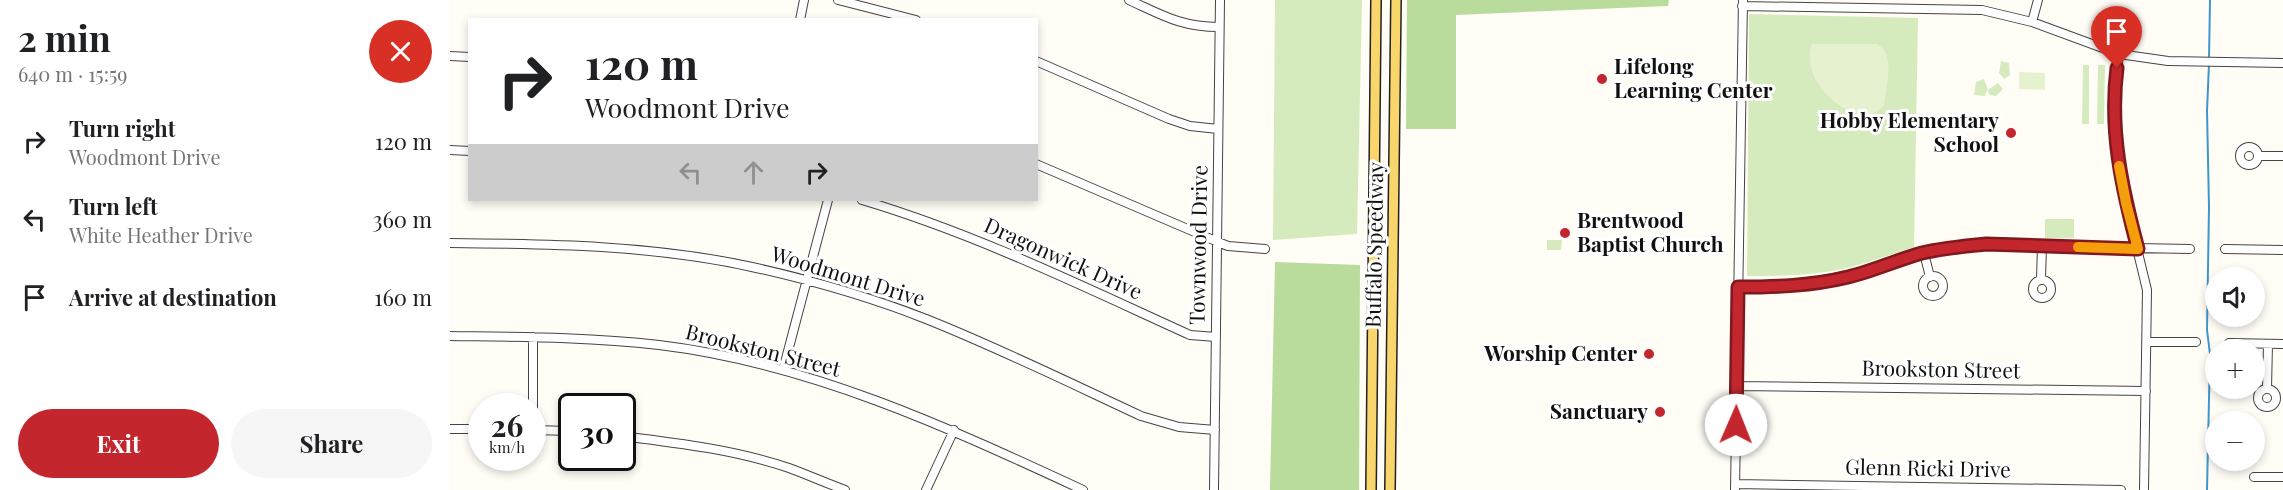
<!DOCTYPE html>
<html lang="en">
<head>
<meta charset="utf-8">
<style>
  :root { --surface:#fff; --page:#f6f6f6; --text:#202124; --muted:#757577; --accent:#c4262e }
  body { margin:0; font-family:"Playfair Display",serif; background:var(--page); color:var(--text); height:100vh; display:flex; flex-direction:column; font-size:22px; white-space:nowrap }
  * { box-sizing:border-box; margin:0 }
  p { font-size:20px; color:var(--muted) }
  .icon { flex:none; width:33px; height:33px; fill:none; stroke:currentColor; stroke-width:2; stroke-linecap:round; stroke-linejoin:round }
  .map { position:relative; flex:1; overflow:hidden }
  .panel { display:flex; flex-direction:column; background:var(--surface); width:450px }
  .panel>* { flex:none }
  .hud { position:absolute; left:18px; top:18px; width:570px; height:183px; border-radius:0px; box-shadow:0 3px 9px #0003; background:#fff; color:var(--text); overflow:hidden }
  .tools { position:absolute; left:1755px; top:267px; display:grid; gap:12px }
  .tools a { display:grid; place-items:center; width:60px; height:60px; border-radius:50%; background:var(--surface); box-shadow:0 3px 9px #0003; font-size:30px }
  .speed { position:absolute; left:18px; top:393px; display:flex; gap:12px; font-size:30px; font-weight:700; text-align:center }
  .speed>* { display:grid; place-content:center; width:78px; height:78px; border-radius:50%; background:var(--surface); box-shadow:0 3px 9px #0003; line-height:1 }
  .speed small { font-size:15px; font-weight:400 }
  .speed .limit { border:3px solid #111; border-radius:9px; background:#fff; color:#111 }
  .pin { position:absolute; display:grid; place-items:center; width:51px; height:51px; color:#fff; margin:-62px -26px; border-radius:50% 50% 50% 0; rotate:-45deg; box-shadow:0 0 6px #0007 }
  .pin .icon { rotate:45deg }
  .me { position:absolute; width:66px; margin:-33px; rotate:1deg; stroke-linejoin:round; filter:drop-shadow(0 0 4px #0008) }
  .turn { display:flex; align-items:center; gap:21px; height:126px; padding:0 18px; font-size:27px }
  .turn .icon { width:78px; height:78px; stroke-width:2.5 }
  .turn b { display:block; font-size:42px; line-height:51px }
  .lanes { display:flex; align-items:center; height:57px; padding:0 18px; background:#0003; justify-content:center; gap:30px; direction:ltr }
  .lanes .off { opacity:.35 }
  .round { display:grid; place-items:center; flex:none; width:63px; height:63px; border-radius:32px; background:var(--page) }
  .summary { display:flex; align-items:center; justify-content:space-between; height:102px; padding:0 18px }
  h1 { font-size:36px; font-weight:700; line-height:45px }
  .primary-button { display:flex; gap:12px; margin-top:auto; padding:12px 18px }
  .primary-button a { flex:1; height:69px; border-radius:36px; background:var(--accent); color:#fff; font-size:24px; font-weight:700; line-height:69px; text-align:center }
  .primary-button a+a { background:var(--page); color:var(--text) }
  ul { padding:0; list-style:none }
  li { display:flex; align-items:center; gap:18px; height:78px; padding:0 18px }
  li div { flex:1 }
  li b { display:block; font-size:22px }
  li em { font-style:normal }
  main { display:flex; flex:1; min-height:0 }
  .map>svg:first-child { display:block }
</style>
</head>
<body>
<main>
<section class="panel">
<div class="summary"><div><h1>2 min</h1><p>640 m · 15:59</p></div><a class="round" style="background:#d93025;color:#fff"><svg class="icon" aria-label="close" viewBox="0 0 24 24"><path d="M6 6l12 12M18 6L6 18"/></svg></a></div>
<ul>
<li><svg class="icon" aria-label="right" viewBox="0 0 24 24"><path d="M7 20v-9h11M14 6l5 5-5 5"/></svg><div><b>Turn right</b><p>Woodmont Drive</p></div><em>120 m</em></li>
<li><svg class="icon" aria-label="left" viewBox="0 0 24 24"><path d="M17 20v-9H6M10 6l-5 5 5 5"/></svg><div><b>Turn left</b><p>White Heather Drive</p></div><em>360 m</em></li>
<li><svg class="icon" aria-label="arrive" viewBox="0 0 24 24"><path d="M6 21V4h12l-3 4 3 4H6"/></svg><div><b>Arrive at destination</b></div><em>160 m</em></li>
</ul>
<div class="primary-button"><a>Exit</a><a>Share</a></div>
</section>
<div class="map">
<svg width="1833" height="490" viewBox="0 0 1833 490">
  <rect width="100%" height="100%" fill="#fffdf5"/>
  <path fill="#d5ebbd" d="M825,0H912L907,234L823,240Z
    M1299,14L1468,18L1464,247C1435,256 1406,268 1375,272C1349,276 1323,276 1297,276Z
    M1551,61L1559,63L1560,75L1554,79L1549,73Z
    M1633,65H1639V124H1632Z
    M1648,65H1655L1654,124H1647Z
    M1534,79L1538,90L1548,83L1553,89L1546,96L1540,95L1537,90L1535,96L1524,95L1526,82Z
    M1595,219H1624V238H1595Z
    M1097,240H1112L1111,250H1097Z"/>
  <path fill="#b9dc9c" d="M957,0H1219L1218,6L1006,15V129H956Z
    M825,262L910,265L909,490H820Z"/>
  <path fill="#e6f2cf" d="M1362,44H1427C1446,54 1436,88 1434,106L1421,115C1408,113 1395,111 1385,102C1368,89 1354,65 1362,44Z
    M1569,72L1595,73V90L1569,89Z"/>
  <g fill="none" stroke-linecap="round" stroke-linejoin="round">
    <path stroke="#3f96cf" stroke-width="2" d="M1759,59L1760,0
      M1757,490L1760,354L1757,330L1759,207L1757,111L1759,64"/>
    <defs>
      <path id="minor" d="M388,0L466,20
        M679,0C712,15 731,27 769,27
        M1292,6L1532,10L1582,22L1669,54L1718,61L1833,63
        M350,20L354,0
        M1582,22L1588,0
        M1669,54L1664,103L1667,151L1676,203L1697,290L1694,490
        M0,56L20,57
        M586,61L719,119L740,126L768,129
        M1790 156a9 9 0 1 1 18 0a9 9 0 1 1-18 0Z
        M0,150L20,151
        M1809,156H1833
        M586,164L768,242L778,246L815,249
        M412,200C526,234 632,286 740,335L766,337
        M0,243C101,244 203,245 302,267C361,280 420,297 476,319C549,348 620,383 691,416L729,427L765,430
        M1775,249L1833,250
        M1474,253L1480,277
        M1473 286a10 10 0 1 1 20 0a10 10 0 1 1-20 0Z
        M1591,279L1592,246
        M1583 289a9 9 0 1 1 18 0a9 9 0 1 1-18 0Z
        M1288,287C1325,287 1361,286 1398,277C1423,271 1447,260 1472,253C1493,248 1515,246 1536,245L1740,249
        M0,336C70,337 139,337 209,345C359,363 497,427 633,490
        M83,337V430
        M1697,342H1746
        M1779,343L1833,344
        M333,370L378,200
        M1286,386L1696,391
        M1808 398a9 9 0 1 1 18 0a9 9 0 1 1-18 0Z
        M1817,389L1818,344
        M0,429H32
        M82,430L122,431
        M172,436C228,443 286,450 339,468C358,475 376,483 395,490
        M1804,477H1833
        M1285,484L1671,490
        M476,490L504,430
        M764,490L770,0
        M1285,490L1293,0"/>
      <path id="major" d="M921,490L926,0
        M940,490L946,0"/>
    </defs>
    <use href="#minor" stroke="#444" stroke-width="10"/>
    <use href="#major" stroke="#222" stroke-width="12"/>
    <use href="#minor" stroke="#fff" stroke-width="8"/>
    <use href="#major" stroke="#f9d66b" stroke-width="9"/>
  </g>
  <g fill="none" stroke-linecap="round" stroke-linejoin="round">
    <defs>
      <path id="route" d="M1286,425L1288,287C1325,287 1361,286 1398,277C1423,271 1447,260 1472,253C1493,248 1515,246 1536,244L1688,249C1672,189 1659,130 1667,68"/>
    </defs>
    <use href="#route" stroke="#7f191e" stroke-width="15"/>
    <use href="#route" stroke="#c4262e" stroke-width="10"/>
    <path stroke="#f59e0b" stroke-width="10" d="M1628,247L1688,249L1676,203L1669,166"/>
  </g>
  <g fill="#c4262e" stroke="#fff" stroke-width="2">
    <circle cx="1152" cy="79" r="6"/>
    <circle cx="1561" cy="133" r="6"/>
    <circle cx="1115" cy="233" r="6"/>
    <circle cx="1199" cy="354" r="6"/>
    <circle cx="1210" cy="412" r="6"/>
  </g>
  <g text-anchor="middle" stroke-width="6" stroke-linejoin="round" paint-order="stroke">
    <g font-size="21" font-weight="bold" fill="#111" stroke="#fff" text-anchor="end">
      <text x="1164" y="74" text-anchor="start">Lifelong<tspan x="1164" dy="24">Learning Center</tspan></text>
      <text x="1549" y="128">Hobby Elementary<tspan x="1549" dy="24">School</tspan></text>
      <text x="1127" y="228" text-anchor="start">Brentwood<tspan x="1127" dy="24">Baptist Church</tspan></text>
      <text x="1187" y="361">Worship Center</text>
      <text x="1198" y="419">Sanctuary</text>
    </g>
    <g font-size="21" fill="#111" stroke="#fff">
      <text transform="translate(749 245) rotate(-89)" y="7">Townwood Drive</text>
      <text transform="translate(925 245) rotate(-89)" y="7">Buffalo Speedway</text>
      <text transform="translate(613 259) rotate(24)" y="7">Dragonwick Drive</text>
      <text transform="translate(398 277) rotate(17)" y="7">Woodmont Drive</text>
      <text transform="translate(313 351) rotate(14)" y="7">Brookston Street</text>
      <text transform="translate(1491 370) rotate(1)" y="7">Brookston Street</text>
      <text transform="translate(1478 469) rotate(1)" y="7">Glenn Ricki Drive</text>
    </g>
  </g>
</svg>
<div class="tools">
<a><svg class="icon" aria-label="sound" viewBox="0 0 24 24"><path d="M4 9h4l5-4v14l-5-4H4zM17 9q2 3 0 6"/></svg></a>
<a>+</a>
<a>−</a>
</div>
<div class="speed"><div>26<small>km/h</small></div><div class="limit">30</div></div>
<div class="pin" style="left:1667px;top:68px;background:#d93025"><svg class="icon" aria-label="arrive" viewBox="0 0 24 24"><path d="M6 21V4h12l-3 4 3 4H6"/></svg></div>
<svg class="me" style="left:1286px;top:425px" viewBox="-20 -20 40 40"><circle r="19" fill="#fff"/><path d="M0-13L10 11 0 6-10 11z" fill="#c4262e"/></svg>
<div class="hud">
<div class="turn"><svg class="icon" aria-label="right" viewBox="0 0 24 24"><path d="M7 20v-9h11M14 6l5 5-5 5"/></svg><div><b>120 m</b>Woodmont Drive</div></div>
<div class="lanes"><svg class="icon off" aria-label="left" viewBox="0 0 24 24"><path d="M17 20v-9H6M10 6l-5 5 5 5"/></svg><svg class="icon off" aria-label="ahead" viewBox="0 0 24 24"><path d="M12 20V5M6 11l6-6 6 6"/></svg><svg class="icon" aria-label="right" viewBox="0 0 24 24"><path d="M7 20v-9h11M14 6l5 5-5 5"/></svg></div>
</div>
</div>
</main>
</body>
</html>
